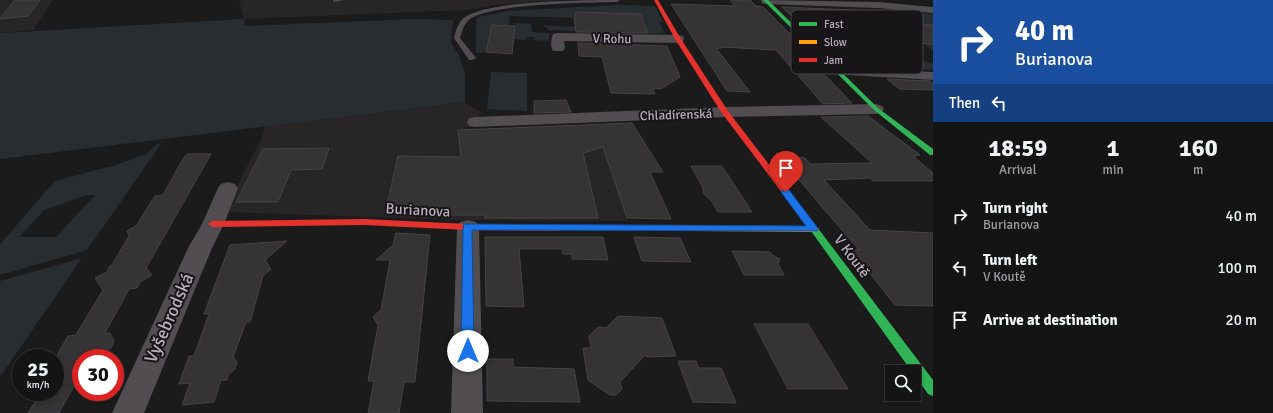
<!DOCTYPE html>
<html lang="en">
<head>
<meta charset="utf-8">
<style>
  :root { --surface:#141414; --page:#1d1d1d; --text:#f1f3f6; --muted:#9d9ea0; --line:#333334 }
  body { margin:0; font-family:Signika,sans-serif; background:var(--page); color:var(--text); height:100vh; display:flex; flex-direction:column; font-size:15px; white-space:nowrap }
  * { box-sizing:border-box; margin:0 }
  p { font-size:13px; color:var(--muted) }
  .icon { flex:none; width:22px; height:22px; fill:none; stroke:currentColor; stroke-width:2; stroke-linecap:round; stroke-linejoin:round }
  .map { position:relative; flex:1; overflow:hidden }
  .side { display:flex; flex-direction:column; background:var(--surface); width:340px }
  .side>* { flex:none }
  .guide { background:#1a4fa0; color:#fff; overflow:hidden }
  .fabs { position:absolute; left:885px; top:365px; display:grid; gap:8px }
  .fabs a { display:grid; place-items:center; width:36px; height:36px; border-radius:0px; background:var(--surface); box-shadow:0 2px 6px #0003,0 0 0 1px var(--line); font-size:20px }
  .speed { position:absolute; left:12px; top:349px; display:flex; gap:8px; font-size:20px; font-weight:700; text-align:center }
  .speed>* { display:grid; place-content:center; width:52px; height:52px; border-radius:50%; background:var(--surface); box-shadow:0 2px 6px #0003,0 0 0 1px var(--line); line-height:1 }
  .speed small { font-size:10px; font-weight:400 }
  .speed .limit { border:6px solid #d22; background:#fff; color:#111 }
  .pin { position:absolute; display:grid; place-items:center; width:34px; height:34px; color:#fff; margin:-41px -17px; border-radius:50% 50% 50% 0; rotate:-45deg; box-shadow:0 0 4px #0007 }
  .pin .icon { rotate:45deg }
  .me { position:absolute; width:44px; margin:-22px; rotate:0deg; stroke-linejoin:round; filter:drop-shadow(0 0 3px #0008) }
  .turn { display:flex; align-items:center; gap:14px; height:84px; padding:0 16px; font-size:18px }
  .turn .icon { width:52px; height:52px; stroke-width:2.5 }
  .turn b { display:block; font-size:28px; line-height:34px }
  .then { display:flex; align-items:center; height:38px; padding:0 16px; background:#0003; gap:8px; font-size:15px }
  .eta { display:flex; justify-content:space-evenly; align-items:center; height:68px; text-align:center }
  .eta b { font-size:24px; font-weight:700; line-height:28px }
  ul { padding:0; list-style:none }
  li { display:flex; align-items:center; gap:12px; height:52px; padding:0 16px }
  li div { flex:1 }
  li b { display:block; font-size:15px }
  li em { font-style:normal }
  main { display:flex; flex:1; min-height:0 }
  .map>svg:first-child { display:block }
</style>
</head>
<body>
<main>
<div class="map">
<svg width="933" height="413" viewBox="0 0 933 413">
  <rect width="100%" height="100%" fill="#1b1b1b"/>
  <path fill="#272526" d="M0,0H53L33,30L0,33Z
    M239,0H563L503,4L467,10L244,19Z
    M465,102L482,113L464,130L596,125L628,221L454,220L227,212L238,184L261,139L265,126Z"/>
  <path fill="#282d31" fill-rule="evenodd" d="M616,5L655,6L663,22H659L665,33L657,34L549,30L543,25L577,27L643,22L640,14L575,12L576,18L510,16L509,25H492L486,52L476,53V20L479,17L508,11Z
    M875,11H902L933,14V50Z
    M244,19L245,26L413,19L453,20L451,43L459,55L465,73V102L0,159V33Z
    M515,23L531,24L532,32L549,33V41L534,40V37H526V40L513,39L512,30H515Z
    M804,29L881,33L917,59L933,64V70L914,69L868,35L807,32Z
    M491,72L527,73V111L487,109Z
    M157,144H161L87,250L0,275V245L2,242L55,181L116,165L146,154ZM86,195H95L56,237H19L45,210Z
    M82,258L0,377V281Z"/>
  <path fill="#353334" stroke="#474347" d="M15,0H40L28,16L0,19Z
    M730,0H750L756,6L763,7L821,65H815L852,103L823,104L776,50L721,47L722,48H716L750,92L727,91L671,4L735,6Z
    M782,7L875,11L894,24L933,25V44L877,41L914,70L843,66Z
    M575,12L640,14L648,33L576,32L574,18H576Z
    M492,25L515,26L512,54L486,52Z
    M578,43L667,46L680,77L661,89L653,88L655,94L611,93L602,57L579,56Z
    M887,79L930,81L933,84V90L899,89Z
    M566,100L571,112L534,113V101Z
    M868,116L920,155L913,156L933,173V181H873L870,178L824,180L870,230L933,233V306L895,305L851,249L859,250L776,153L805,158L810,164L872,163L821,117Z
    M632,123L663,172H650L671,219L627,218L603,147L583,153L598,218H485V215H433L432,216L385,214L398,156L461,157L458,130Z
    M329,148L322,169L291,170L278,202H236L263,149Z
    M187,154H211L146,268L152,275L140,282L137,288L129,289L105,333H110L114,341L111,348L103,353L101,358H81V373L59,413H28L41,392H55V359L68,336L76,335L103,290L95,278L107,272L110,266L112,265L129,236L127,231L136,226L155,196L163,195L183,159Z
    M691,166H722L752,212H718L711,200L704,194L702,186Z
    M396,233L430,235L415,382H404L399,413H368L374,381H368L378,325L373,317L381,310L390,260H376L393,245Z
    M485,237H603L608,260L572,259V254H563L562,249H519L524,307L486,306Z
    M634,237L680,238L691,262L642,261Z
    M287,241L265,260L271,269L263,276L250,322H246L233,357L237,362L235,369L228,375L227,380H221L214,402L182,405L190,383L179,384L189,356H194L209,314H204L230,245Z
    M732,251L770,252L772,255L780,259L778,264L784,275H744Z
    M618,316L662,318L676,356L647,357L645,355L620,382L622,389L616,395H610L588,380L583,348H591L589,336L598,327L606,328Z
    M754,324H808L848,389H788Z
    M487,359H513V367L574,369L580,402L487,401Z
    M678,361H696L699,368H721L736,403L693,402Z"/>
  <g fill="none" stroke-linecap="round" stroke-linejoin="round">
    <path fill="#514d51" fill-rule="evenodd" d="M333,0H344L333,2Z
      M620,0L617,2C586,3 493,3 470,19C464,24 462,31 460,38L476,58L472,60H469L454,38C456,30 458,22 465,17C489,0 588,0 620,0Z"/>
    <path fill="#514d51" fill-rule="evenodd" d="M761,0L878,2L933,7V13L878,8L766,4L762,3Z
      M558,33L678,35L683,36L684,39L683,42L678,43L564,41L565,48L563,51H553C550,46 551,39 553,34Z
      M837,67L933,72V80L832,74L830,71L832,68Z
      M876,104L882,106L884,109L882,112L876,114L725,117L475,127L469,126L467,122L469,118L475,117L725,107Z
      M228,182L235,184L238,188L224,224L212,248L144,413H112L188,248L202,224L218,188L221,184Z
      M468,220L476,222L479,227L483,413H451L457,227L460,222Z"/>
    <path fill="#30b455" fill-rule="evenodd" d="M763,0H768L878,108L933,149V155H930L874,110Z
      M814,226L817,227L933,380V396L928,394L914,374V372H912L811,231L809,229L811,227Z"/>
    <path fill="#ff9f0a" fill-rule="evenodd" d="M561,225L814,226L819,229L814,232L558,230L556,228L558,226Z"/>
    <path fill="#e5322d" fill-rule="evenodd" d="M654,0H658L681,39L728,111L817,227L819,229L817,231H811L721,112L675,39Z
      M364,219L468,224L561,225L566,228L561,231L468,230L364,225L213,227L208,224L213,221Z"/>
  </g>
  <path fill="#1a73e8" stroke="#114b97" d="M786,189L789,190L817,227L818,229L817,231L472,230L474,351L472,355L468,356L463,355L461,351L463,227L464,224L806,226L781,192Z"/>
  <g text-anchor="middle" stroke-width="4" stroke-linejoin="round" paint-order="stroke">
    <g font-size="13" fill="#baadbb" stroke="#171517">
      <text transform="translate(612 38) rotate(1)" y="5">V Rohu</text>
      <text transform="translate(676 114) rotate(-2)" y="5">Chladírenská</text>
    </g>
    <g font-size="15" fill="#baadbb" stroke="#171517">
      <text transform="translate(418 210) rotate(3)" y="5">Burianova</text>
      <text transform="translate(852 256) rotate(53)" y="5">V Koutě</text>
    </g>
    <g font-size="18" fill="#baadbb" stroke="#171517">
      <text transform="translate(169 318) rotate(-66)" y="6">Vyšebrodská</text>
    </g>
  </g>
  <rect x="791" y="10" width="132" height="64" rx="6" fill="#171517" stroke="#484348" stroke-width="1"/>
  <rect x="799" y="22" width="18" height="4" fill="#30b455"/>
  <rect x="799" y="40" width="18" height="4" fill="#ff9f0a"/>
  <rect x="799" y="58" width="18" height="4" fill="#e5322d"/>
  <g font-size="11" fill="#baadbb">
    <text x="824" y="28">Fast</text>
    <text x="824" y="46">Slow</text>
    <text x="824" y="64">Jam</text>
  </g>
</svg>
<div class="fabs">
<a><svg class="icon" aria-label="search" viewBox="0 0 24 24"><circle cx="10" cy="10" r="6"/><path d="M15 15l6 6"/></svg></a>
</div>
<div class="speed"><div>25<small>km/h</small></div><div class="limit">30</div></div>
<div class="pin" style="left:786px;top:192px;background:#d93025"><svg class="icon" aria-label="arrive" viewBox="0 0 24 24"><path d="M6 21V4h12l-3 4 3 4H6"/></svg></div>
<svg class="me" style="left:468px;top:351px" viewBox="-20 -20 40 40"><circle r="19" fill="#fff"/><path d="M0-13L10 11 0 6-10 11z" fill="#1a73e8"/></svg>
</div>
<section class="side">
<div class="guide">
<div class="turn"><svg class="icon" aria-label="right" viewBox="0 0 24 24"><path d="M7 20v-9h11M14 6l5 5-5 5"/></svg><div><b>40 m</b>Burianova</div></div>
<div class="then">Then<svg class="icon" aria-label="left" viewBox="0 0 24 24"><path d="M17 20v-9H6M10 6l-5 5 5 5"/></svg></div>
</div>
<div class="eta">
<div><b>18:59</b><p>Arrival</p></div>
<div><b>1</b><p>min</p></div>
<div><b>160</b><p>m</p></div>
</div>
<ul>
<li><svg class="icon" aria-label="right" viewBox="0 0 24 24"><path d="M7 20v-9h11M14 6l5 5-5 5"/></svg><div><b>Turn right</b><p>Burianova</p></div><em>40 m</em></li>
<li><svg class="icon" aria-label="left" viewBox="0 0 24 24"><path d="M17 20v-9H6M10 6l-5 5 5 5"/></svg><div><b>Turn left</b><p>V Koutě</p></div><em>100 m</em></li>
<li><svg class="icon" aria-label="arrive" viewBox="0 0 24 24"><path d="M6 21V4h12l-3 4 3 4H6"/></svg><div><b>Arrive at destination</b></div><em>20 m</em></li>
</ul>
</section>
</main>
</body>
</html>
